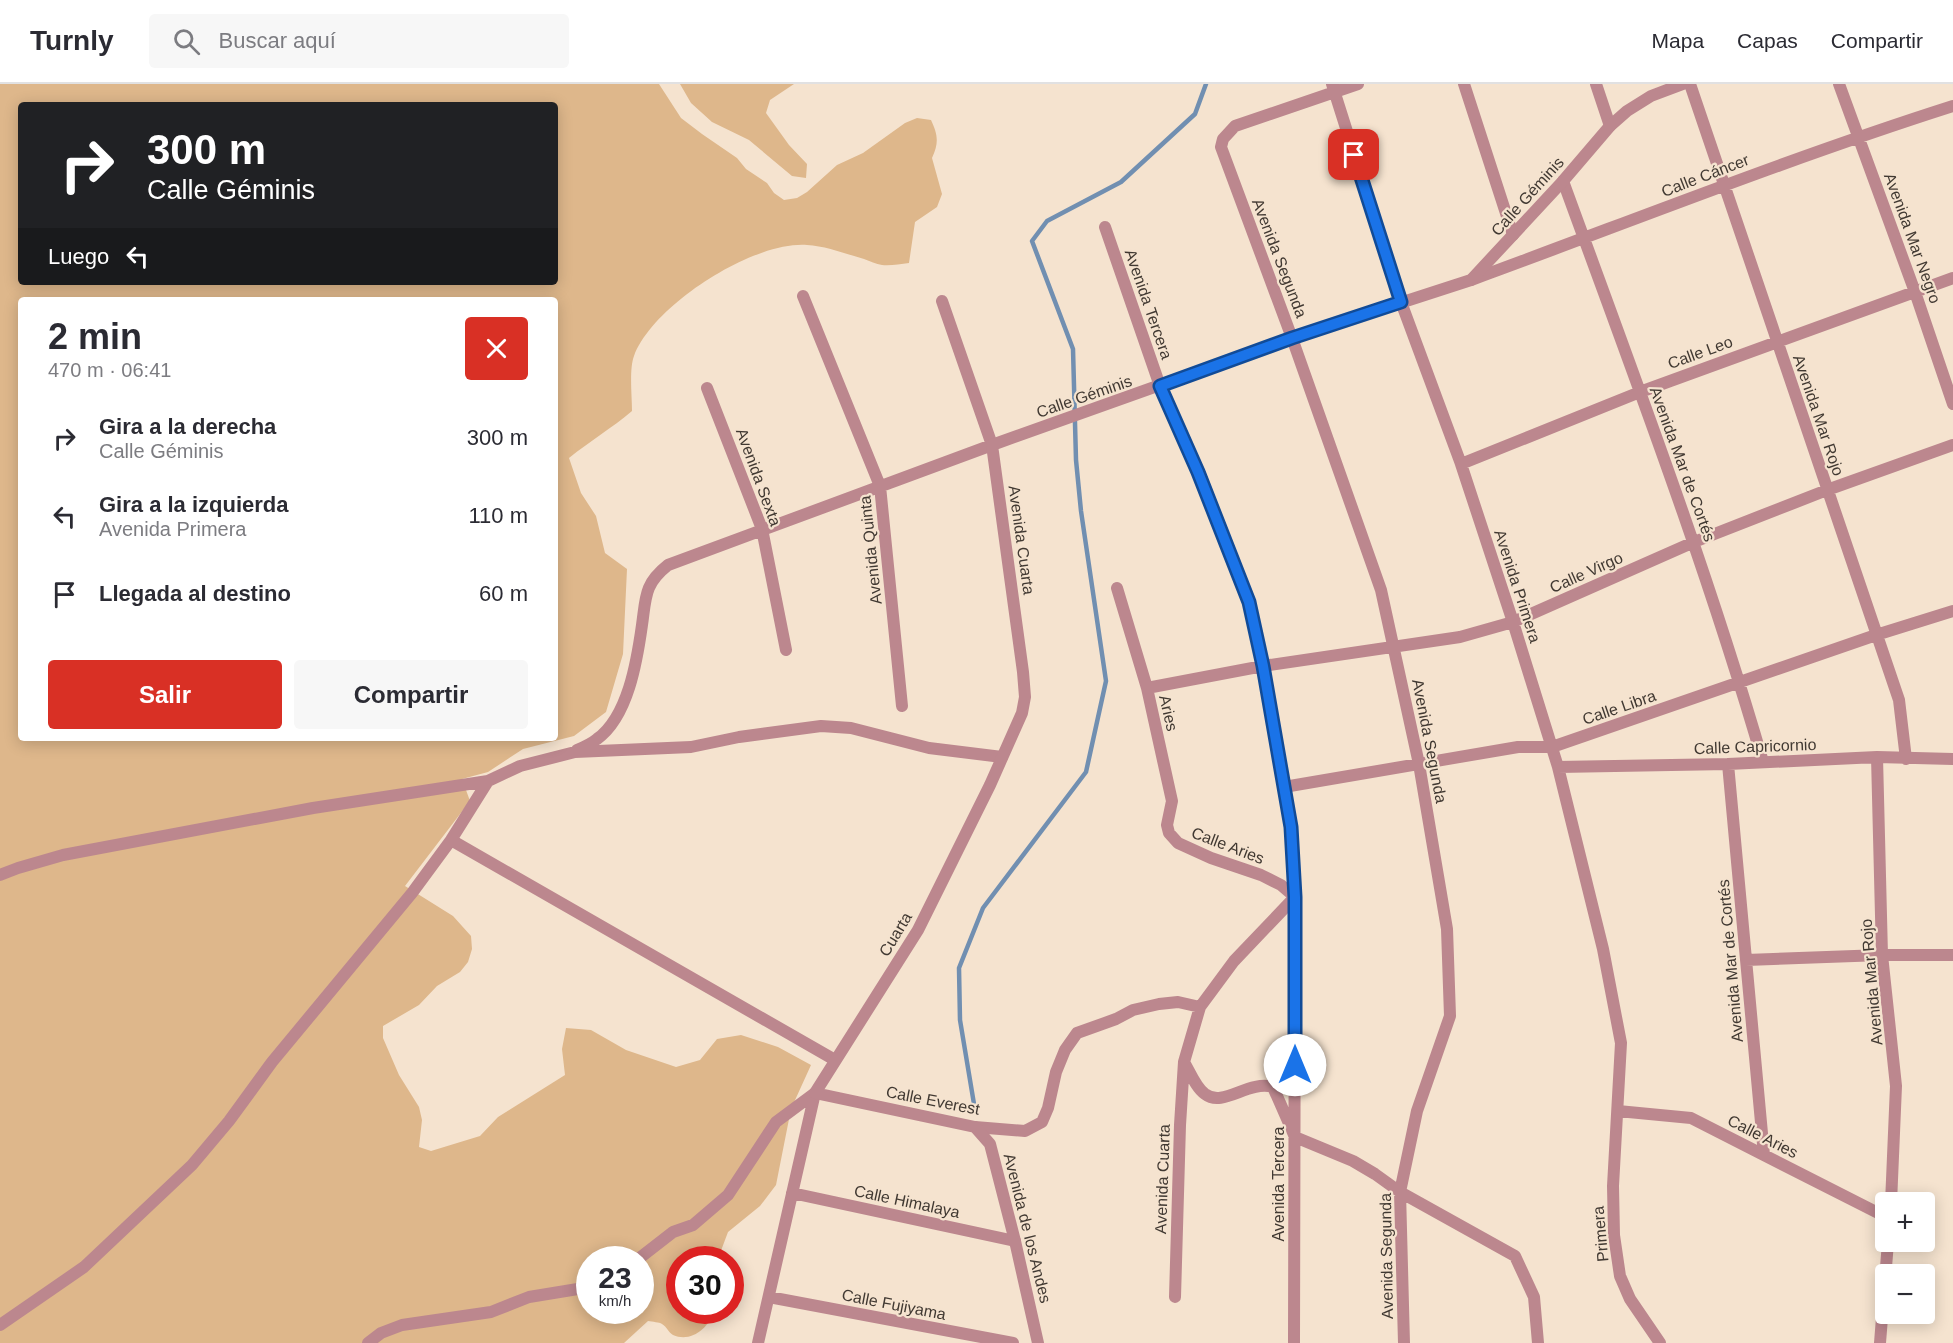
<!DOCTYPE html>
<html lang="es">
<head>
<meta charset="utf-8">
<style>
  :root { --surface:#fff; --page:#f7f7f7; --text:#2b2b33; --muted:#7c7c81; --line:#e1e1e2; --accent:#d93025 }
  body { margin:0; font-family:Helvetica,sans-serif; background:var(--page); color:var(--text); height:100vh; display:flex; flex-direction:column; font-size:22px; white-space:nowrap }
  * { box-sizing:border-box; margin:0 }
  p { font-size:20px; color:var(--muted) }
  .icon { flex:none; width:33px; height:33px; fill:none; stroke:currentColor; stroke-width:2; stroke-linecap:round; stroke-linejoin:round }
  .map { position:relative; flex:1; overflow:hidden }
  .side { position:absolute; left:18px; top:213px; width:540px; height:444px; display:flex; flex-direction:column; background:var(--surface); border-radius:6px; box-shadow:0 3px 15px #0003 }
  .side>* { flex:none }
  .hud { position:absolute; left:18px; top:18px; width:540px; height:183px; border-radius:6px; box-shadow:0 3px 15px #0003; background:#202124; color:#fff; overflow:hidden }
  .controls { position:absolute; left:1875px; top:1108px; display:grid; gap:12px }
  .controls a { display:grid; place-items:center; width:60px; height:60px; border-radius:6px; background:var(--surface); box-shadow:0 3px 15px #0003; font-size:30px }
  .speed { position:absolute; left:576px; top:1162px; display:flex; gap:12px; font-size:30px; font-weight:700; text-align:center }
  .speed>* { display:grid; place-content:center; width:78px; height:78px; border-radius:50%; background:var(--surface); box-shadow:0 3px 15px #0003; line-height:1 }
  .speed small { font-size:15px; font-weight:400 }
  .speed .limit { border:9px solid #d22; background:#fff; color:#111 }
  .pin { position:absolute; display:grid; place-items:center; width:51px; height:51px; color:#fff; margin:-26px; border-radius:12px; box-shadow:0 3px 9px #0006 }
  .me { position:absolute; width:66px; margin:-33px; rotate:0deg; stroke-linejoin:round; filter:drop-shadow(0 0 4px #0008) }
  .turn { display:flex; align-items:center; gap:21px; height:126px; padding:0 30px; font-size:27px }
  .turn .icon { width:78px; height:78px; stroke-width:2.5 }
  .turn b { display:block; font-size:42px; line-height:51px }
  .then { display:flex; align-items:center; height:57px; padding:0 30px; background:#0003; gap:12px; font-size:22px }
  .round { display:grid; place-items:center; flex:none; width:63px; height:63px; border-radius:6px; background:var(--page) }
  .overview { display:flex; align-items:center; justify-content:space-between; height:102px; padding:0 30px }
  h1 { font-size:36px; font-weight:800; line-height:45px }
  .primary-button { display:flex; gap:12px; margin-top:auto; padding:12px 30px }
  .primary-button a { flex:1; height:69px; border-radius:6px; background:var(--accent); color:#fff; font-size:24px; font-weight:800; line-height:69px; text-align:center }
  .primary-button a+a { background:var(--page); color:var(--text) }
  ul { padding:0; list-style:none }
  li { display:flex; align-items:center; gap:18px; height:78px; padding:0 30px }
  li div { flex:1 }
  li b { display:block; font-size:22px }
  li em { font-style:normal }
  header { display:flex; align-items:center; gap:36px; box-sizing:border-box; height:84px; padding:0 30px; background:var(--surface); border-bottom:2px solid var(--line) }
  header strong { font-size:28px }
  nav { display:flex; gap:33px; margin-inline-start:auto; font-size:21px }
  .search { width:420px; height:54px; background:var(--page); display:flex; align-items:center; gap:15px; box-sizing:border-box; padding:0 21px; border-radius:6px; color:var(--muted); font-size:22px }
  .map>svg:first-child { display:block }
</style>
</head>
<body>
<header>
<strong>Turnly</strong>
<div class="search"><svg class="icon" aria-label="search" viewBox="0 0 24 24"><circle cx="10" cy="10" r="6"/><path d="M15 15l6 6"/></svg>Buscar aquí</div>
<nav><a>Mapa</a><a>Capas</a><a>Compartir</a></nav>
</header>
<div class="map">
<svg width="1953" height="1259" viewBox="0 0 1953 1259">
  <rect width="100%" height="100%" fill="#f5e3cf"/>
  <path fill="#deb78b" fill-rule="evenodd" d="M0,0H659L681,34L702,50L737,74L746,85L767,99L774,109L784,116L797,114L807,108L837,81L863,69L905,39L917,34L931,36C938,51 939,59 932,74L942,110L937,123L915,138L909,179C900,180 890,182 882,181C876,180 870,177 864,175C846,170 826,162 807,161C753,157 653,221 634,272C629,285 632,312 632,327C612,344 590,357 569,374L581,409L596,432L605,469L627,485L623,570L606,628L574,652L523,665L488,688L462,695L470,717L405,802L453,832L471,852L472,865L468,878L460,888L437,902L419,921L383,942V954L399,991L419,1023L422,1036L419,1063L431,1067L480,1052L498,1033L565,991L562,965L566,944L591,946L626,966L676,983L700,976L717,955L741,951L778,963L811,981L791,1025L776,1101L760,1122L728,1148L719,1172L722,1176H680V1227H714C709,1244 691,1259 673,1251C668,1248 667,1243 662,1240C659,1238 653,1238 648,1237L624,1259H0ZM21,21H555V198H21ZM21,216H555V654H21ZM590,1176H640V1227H590Z
    M680,0H794L770,16L766,29L789,61L807,80L806,94L792,92L749,56L712,38L691,19Z"/>
  <g fill="none" stroke-linecap="round" stroke-linejoin="round">
    <path stroke="#718fb1" stroke-width="4.5" d="M974,1020L960,936L959,884L983,824L1086,688L1106,597L1081,427L1076,376L1073,265L1032,157L1047,137L1121,98L1195,30L1206,0"/>
    <path stroke="#bc878e" stroke-width="12" d="M1332,0L1401,218L1461,380L1513,538L1558,683L1603,865L1621,959L1613,1102L1614,1151L1620,1192L1630,1215L1660,1259
      M1358,0L1235,42L1223,55L1221,63L1292,254L1381,506L1419,680L1447,845L1450,932L1417,1027L1400,1108L1404,1259
      M1464,0L1513,151
      M1596,0L1610,42
      M1690,0L1899,616L1906,675
      M1839,0L1915,208L1953,320
      M1563,97C1633,289 1706,481 1763,678
      M1105,143L1160,302L1199,388L1249,517L1263,582L1291,743L1295,813L1294,1259
      M1471,196C1632,137 1790,74 1953,22
      M803,212L880,402L902,622
      M707,304L762,445L786,566
      M1461,380L1640,308L1953,194
      M1117,504L1147,604L1172,717L1167,741L1169,749L1178,759L1211,774L1261,791L1281,801L1295,813L1234,877L1200,923L1184,978L1180,1041L1175,1213
      M1147,604L1263,582L1460,553L1513,538L1694,458L1827,406L1953,361
      M577,666C584,663 591,660 597,655C628,633 637,577 642,541C646,513 644,500 668,481L992,361L942,217
      M1877,673L1882,871L1896,1002L1891,1119
      M1728,680L1764,1071
      M1558,683L1728,680L1877,673L1953,675
      M1284,703L1518,663H1552L1876,551L1953,527
      M451,756L835,976
      M0,791L18,784L63,771L313,724L488,697L520,682L575,668L691,663L739,653L821,642L851,644L929,664L1002,673
      M1746,876L1882,871H1953
      M1184,978C1190,988 1196,1004 1205,1010C1223,1024 1248,996 1273,1003L1295,1053L1353,1077L1375,1090L1400,1108L1515,1172L1534,1213L1538,1259
      M1618,1027L1691,1034L1886,1133
      M975,1043L1025,1047L1042,1038L1048,1024L1056,988L1065,966L1077,949L1116,935L1133,926L1159,920L1178,918L1200,923
      M792,1109L1015,1157
      M637,1176L673,1148L693,1141L728,1111L776,1038L815,1009
      M769,1213L1013,1259
      M0,1241L84,1183L192,1081L229,1037L272,978L412,809L451,756L488,697
      M368,1259L381,1249L402,1241L491,1228L529,1213L590,1203
      M758,1259L815,1009
      M1880,1259L1888,1158"/>
    <path stroke="#bc878e" stroke-width="12" d="M1038,1259L1015,1157L990,1060L975,1043L815,1009L918,846L990,701L1022,629L1025,613L1023,588L992,361L1292,254L1471,196L1563,97L1610,42L1627,27L1651,12L1683,0"/>
  </g>
  <g fill="none" stroke-linecap="round" stroke-linejoin="round">
    <defs>
      <path id="route" d="M1295,981V813L1291,743L1263,582L1249,518L1198,388L1160,302L1292,254L1401,218L1354,71"/>
    </defs>
    <use href="#route" stroke="#114b97" stroke-width="15"/>
    <use href="#route" stroke="#1a73e8" stroke-width="10"/>
  </g>
  <g text-anchor="middle" stroke-width="4.5" stroke-linejoin="round" paint-order="stroke">
    <g font-size="16" fill="#413932" stroke="#f5e3cf">
      <text transform="translate(1705 91) rotate(-21)" y="6">Calle Cáncer</text>
      <text transform="translate(1527 112) rotate(-48)" y="6">Calle Géminis</text>
      <text transform="translate(1913 154) rotate(70)" y="6">Avenida Mar Negro</text>
      <text transform="translate(1280 174) rotate(69)" y="6">Avenida Segunda</text>
      <text transform="translate(1149 220) rotate(71)" y="6">Avenida Tercera</text>
      <text transform="translate(1700 268) rotate(-20)" y="6">Calle Leo</text>
      <text transform="translate(1084 312) rotate(-19)" y="6">Calle Géminis</text>
      <text transform="translate(1819 331) rotate(71)" y="6">Avenida Mar Rojo</text>
      <text transform="translate(1683 380) rotate(70)" y="6">Avenida Mar de Cortés</text>
      <text transform="translate(759 393) rotate(70)" y="6">Avenida Sexta</text>
      <text transform="translate(1022 456) rotate(82)" y="6">Avenida Cuarta</text>
      <text transform="translate(870 466) rotate(-96)" y="6">Avenida Quinta</text>
      <text transform="translate(1586 488) rotate(-24)" y="6">Calle Virgo</text>
      <text transform="translate(1518 502) rotate(72)" y="6">Avenida Primera</text>
      <text transform="translate(1619 623) rotate(-19)" y="6">Calle Libra</text>
      <text transform="translate(1169 629) rotate(77)" y="6">Aries</text>
      <text transform="translate(1430 657) rotate(79)" y="6">Avenida Segunda</text>
      <text transform="translate(1755 662) rotate(-2)" y="6">Calle Capricornio</text>
      <text transform="translate(1228 761) rotate(21)" y="6">Calle Aries</text>
      <text transform="translate(895 850) rotate(-59)" y="6">Cuarta</text>
      <text transform="translate(1730 877) rotate(-95)" y="6">Avenida Mar de Cortés</text>
      <text transform="translate(1871 898) rotate(-95)" y="6">Avenida Mar Rojo</text>
      <text transform="translate(933 1016) rotate(11)" y="6">Calle Everest</text>
      <text transform="translate(1763 1052) rotate(27)" y="6">Calle Aries</text>
      <text transform="translate(1162 1095) rotate(-88)" y="6">Avenida Cuarta</text>
      <text transform="translate(1278 1100) rotate(-90)" y="6">Avenida Tercera</text>
      <text transform="translate(907 1117) rotate(12)" y="6">Calle Himalaya</text>
      <text transform="translate(1028 1144) rotate(76)" y="6">Avenida de los Andes</text>
      <text transform="translate(1600 1150) rotate(-95)" y="6">Primera</text>
      <text transform="translate(1386 1172) rotate(-91)" y="6">Avenida Segunda</text>
      <text transform="translate(894 1220) rotate(11)" y="6">Calle Fujiyama</text>
    </g>
  </g>
</svg>
<div class="controls">
<a>+</a>
<a>−</a>
</div>
<div class="speed"><div>23<small>km/h</small></div><div class="limit">30</div></div>
<div class="pin" style="left:1354px;top:71px;background:#d93025"><svg class="icon" aria-label="arrive" viewBox="0 0 24 24"><path d="M6 21V4h12l-3 4 3 4H6"/></svg></div>
<svg class="me" style="left:1295px;top:981px" viewBox="-20 -20 40 40"><circle r="19" fill="#fff"/><path d="M0-13L10 11 0 6-10 11z" fill="#1a73e8"/></svg>
<div class="hud">
<div class="turn"><svg class="icon" aria-label="right" viewBox="0 0 24 24"><path d="M7 20v-9h11M14 6l5 5-5 5"/></svg><div><b>300 m</b>Calle Géminis</div></div>
<div class="then">Luego<svg class="icon" aria-label="left" viewBox="0 0 24 24"><path d="M17 20v-9H6M10 6l-5 5 5 5"/></svg></div>
</div>
<section class="side">
<div class="overview"><div><h1>2 min</h1><p>470 m · 06:41</p></div><a class="round" style="background:#d93025;color:#fff"><svg class="icon" aria-label="close" viewBox="0 0 24 24"><path d="M6 6l12 12M18 6L6 18"/></svg></a></div>
<ul>
<li><svg class="icon" aria-label="right" viewBox="0 0 24 24"><path d="M7 20v-9h11M14 6l5 5-5 5"/></svg><div><b>Gira a la derecha</b><p>Calle Géminis</p></div><em>300 m</em></li>
<li><svg class="icon" aria-label="left" viewBox="0 0 24 24"><path d="M17 20v-9H6M10 6l-5 5 5 5"/></svg><div><b>Gira a la izquierda</b><p>Avenida Primera</p></div><em>110 m</em></li>
<li><svg class="icon" aria-label="arrive" viewBox="0 0 24 24"><path d="M6 21V4h12l-3 4 3 4H6"/></svg><div><b>Llegada al destino</b></div><em>60 m</em></li>
</ul>
<div class="primary-button"><a>Salir</a><a>Compartir</a></div>
</section>
</div>
</body>
</html>
